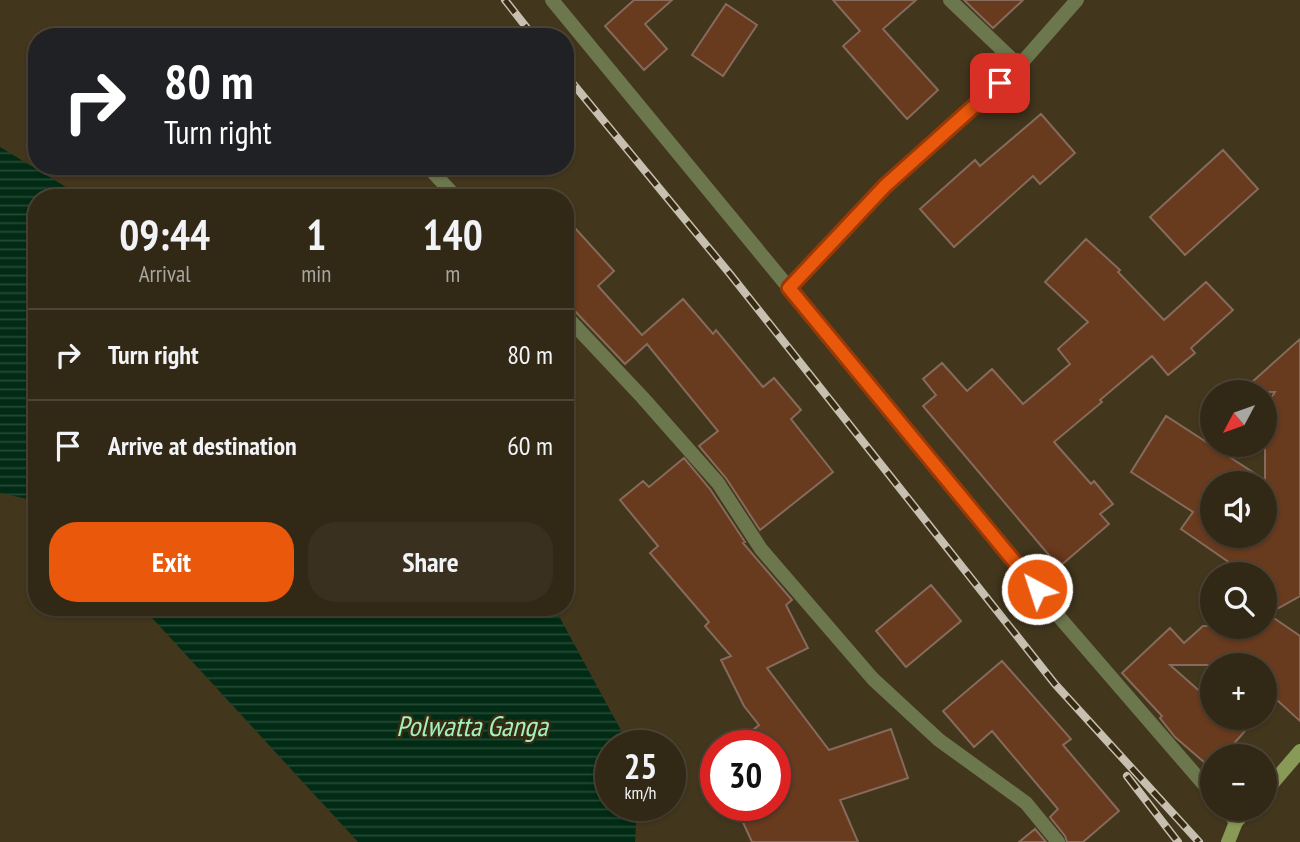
<!DOCTYPE html>
<html lang="en">
<head>
<meta charset="utf-8">
<style>
  :root { --surface:#322816; --page:#3a301f; --text:#f1f3f6; --muted:#a8a6a1; --line:#4d4435; --accent:#ea580c }
  body { margin:0; font-family:"PT Sans Narrow",sans-serif; background:var(--page); color:var(--text); height:100vh; display:flex; flex-direction:column; font-size:26px; white-space:nowrap }
  * { box-sizing:border-box; margin:0 }
  p { font-size:23px; color:var(--muted) }
  .icon { flex:none; width:38px; height:38px; fill:none; stroke:currentColor; stroke-width:2; stroke-linecap:round; stroke-linejoin:round }
  .map { position:relative; flex:1; overflow:hidden }
  .drawer { position:absolute; left:28px; top:189px; width:546px; height:427px; display:flex; flex-direction:column; background:var(--surface); border-radius:28px; box-shadow:0 2px 5px #0004,0 0 0 2px var(--line) }
  .drawer>* { flex:none }
  .banner { position:absolute; left:28px; top:28px; width:546px; height:147px; border-radius:28px; box-shadow:0 2px 5px #0004,0 0 0 2px var(--line); background:#202124; color:#fff; overflow:hidden }
  .needle { width:46px; rotate:229deg }
  .fabs { position:absolute; left:1200px; top:380px; display:grid; gap:14px }
  .fabs a { display:grid; place-items:center; width:77px; height:77px; border-radius:50%; background:var(--surface); box-shadow:0 2px 5px #0004,0 0 0 2px var(--line); font-size:35px }
  .speed { position:absolute; left:595px; top:730px; display:flex; gap:14px; font-size:35px; font-weight:700; text-align:center }
  .speed>* { display:grid; place-content:center; width:91px; height:91px; border-radius:50%; background:var(--surface); box-shadow:0 2px 5px #0004,0 0 0 2px var(--line); line-height:1 }
  .speed small { font-size:18px; font-weight:400 }
  .speed .limit { border:10px solid #d22; background:#fff; color:#111 }
  .pin { position:absolute; display:grid; place-items:center; width:60px; height:60px; color:#fff; margin:-30px; border-radius:14px; box-shadow:0 4px 10px #0006 }
  .me { position:absolute; width:77px; margin:-38px; rotate:320deg; stroke-linejoin:round; filter:drop-shadow(0 0 5px #0008) }
  .turn { display:flex; align-items:center; gap:24px; height:147px; padding:0 21px; font-size:32px }
  .turn .icon { width:91px; height:91px; stroke-width:2.5 }
  .turn b { display:block; font-size:49px; line-height:60px }
  .eta { display:flex; justify-content:space-evenly; align-items:center; height:119px; text-align:center }
  .eta b { font-size:42px; font-weight:600; line-height:49px }
  .cta { display:flex; gap:14px; margin-top:auto; padding:14px 21px }
  .cta a { flex:1; height:80px; border-radius:28px; background:var(--accent); color:#fff; font-size:28px; font-weight:600; line-height:80px; text-align:center }
  .cta a+a { background:var(--page); color:var(--text) }
  ul { padding:0; list-style:none }
  li { display:flex; align-items:center; gap:21px; height:91px; padding:0 21px; border-top:2px solid var(--line) }
  li div { flex:1 }
  li b { display:block; font-size:26px }
  li em { font-style:normal }
  .map>svg:first-child { display:block }
</style>
</head>
<body>
<div class="map">
<svg width="1300" height="842" viewBox="0 0 1300 842">
  <defs>
    <pattern id="water-rules" width="6" height="5" patternUnits="userSpaceOnUse" patternTransform="scale(1.75)"><rect width="6" height="5" fill="#012b15"/><path d="M0 2.5h6" fill="none" stroke="#254935"/></pattern>
  </defs>
  <rect width="100%" height="100%" fill="#42361d"/>
  <path fill="url(#water-rules)" d="M0,147L84,198H37V501L0,493Z
    M142,607H554L629,745L611,746V805H637L635,842H358Z"/>
  <path fill="#683a1e" stroke="#866a5b" stroke-width="2" fill-rule="evenodd" d="M634,0H672L645,24L667,49L644,70L605,26Z
    M833,0H916L883,29L938,90L907,119L843,46L860,31Z
    M964,0H1023L993,28Z
    M726,4L757,25L723,76L692,55Z
    M1041,114L1075,153L1040,184L1033,176L954,247L920,209L975,160L980,166Z
    M1223,150L1258,189L1185,255L1150,217Z
    M565,217L614,271L598,286L642,335L683,299L713,334L716,330L763,387L774,378L801,410L791,419L833,472L760,530L726,478L699,446L718,431L647,344L625,364L572,308L565,306Z
    M1086,239L1120,270L1118,272L1164,320L1206,282L1233,310L1191,348L1195,353L1168,375L1152,356L1100,400L1102,402L1054,442L1091,484L1094,481L1113,504L1100,514L1109,524L1059,567L923,406L936,395L923,379L942,363L967,391L992,369L1023,404L1070,364L1058,349L1088,322L1045,282Z
    M1300,339V596L1268,614L1300,636V721L1265,689V665H1170L1213,703V718H1230L1245,731L1223,756H1213L1212,769L1175,737L1160,718L1162,716L1122,673L1170,628L1184,643L1203,626H1265V574H1246L1181,529L1193,512L1131,472L1166,416L1265,480V407L1275,392H1241ZM1213,483H1265V536H1213Z
    M684,458L710,489L745,542L743,543L792,600L786,605L808,648L767,668L829,750L891,729L908,778L840,800L858,842H752L735,805H775V746H733L759,725L744,706L721,660L731,656L705,626L709,622L650,553L658,546L620,500L643,481L649,487Z
    M931,585L961,621L906,667L876,631Z
    M1002,661L1071,739L1063,745L1119,811L1083,842H1067L1065,836L1050,817L1058,809L992,731L974,747L943,711Z
    M1035,829L1046,842H1019Z"/>
  <g fill="none" stroke-linecap="round" stroke-linejoin="round">
    <path stroke="#6c774e" stroke-width="14" d="M552,0L789,288
      M950,0L1019,66
      M1077,0L1019,66L885,186L789,288L1054,611L1213,795
      M207,34L212,37
      M427,166L457,198
      M565,315L643,398L718,483L761,549L873,679L939,740L1026,803L1058,842
      M1224,808L1236,822"/>
    <path stroke="#899a57" stroke-width="14" d="M1265,792L1300,751
      M1228,842L1236,822L1249,808"/>
    <defs>
      <path id="rail" d="M505,0L534,37
        M565,74L730,274L1055,684L1199,842
        M1127,776L1178,842"/>
    </defs>
    <use href="#rail" stroke="#c7bfb0" stroke-width="8"/>
    <use href="#rail" stroke="#372c13" stroke-width="5" stroke-dasharray="16" stroke-linecap="butt"/>
  </g>
  <g fill="none" stroke-linecap="round" stroke-linejoin="round">
    <defs>
      <path id="route" d="M1000,83L885,186L789,288L1037,589"/>
    </defs>
    <use href="#route" stroke="#983908" stroke-width="18"/>
    <use href="#route" stroke="#ea580c" stroke-width="12"/>
  </g>
  <g text-anchor="middle" stroke-width="5" stroke-linejoin="round" paint-order="stroke">
    <g font-size="28" font-style="italic" fill="#a2f2be" stroke="#372c13">
      <text x="472" y="736">Polwatta Ganga</text>
    </g>
  </g>
</svg>
<div class="fabs">
<a><svg class="needle" viewBox="-14 -14 28 28"><path d="M0-13l5 13h-10z" fill="#e53935"/><path d="M0 13l5-13h-10z" fill="#a8a6a1"/></svg></a>
<a><svg class="icon" aria-label="sound" viewBox="0 0 24 24"><path d="M4 9h4l5-4v14l-5-4H4zM17 9q2 3 0 6"/></svg></a>
<a><svg class="icon" aria-label="search" viewBox="0 0 24 24"><circle cx="10" cy="10" r="6"/><path d="M15 15l6 6"/></svg></a>
<a>+</a>
<a>−</a>
</div>
<div class="speed"><div>25<small>km/h</small></div><div class="limit">30</div></div>
<div class="pin" style="left:1000px;top:83px;background:#d93025"><svg class="icon" aria-label="arrive" viewBox="0 0 24 24"><path d="M6 21V4h12l-3 4 3 4H6"/></svg></div>
<svg class="me" style="left:1037px;top:589px" viewBox="-20 -20 40 40"><circle r="17" fill="#ea580c" stroke="#fff" stroke-width="3"/><path d="M0-11L8 9 0 5-8 9z" fill="#fff"/></svg>
<div class="banner">
<div class="turn"><svg class="icon" aria-label="right" viewBox="0 0 24 24"><path d="M7 20v-9h11M14 6l5 5-5 5"/></svg><div><b>80 m</b>Turn right</div></div>
</div>
<section class="drawer">
<div class="eta">
<div><b>09:44</b><p>Arrival</p></div>
<div><b>1</b><p>min</p></div>
<div><b>140</b><p>m</p></div>
</div>
<ul>
<li><svg class="icon" aria-label="right" viewBox="0 0 24 24"><path d="M7 20v-9h11M14 6l5 5-5 5"/></svg><div><b>Turn right</b></div><em>80 m</em></li>
<li><svg class="icon" aria-label="arrive" viewBox="0 0 24 24"><path d="M6 21V4h12l-3 4 3 4H6"/></svg><div><b>Arrive at destination</b></div><em>60 m</em></li>
</ul>
<div class="cta"><a>Exit</a><a>Share</a></div>
</section>
</div>
</body>
</html>
